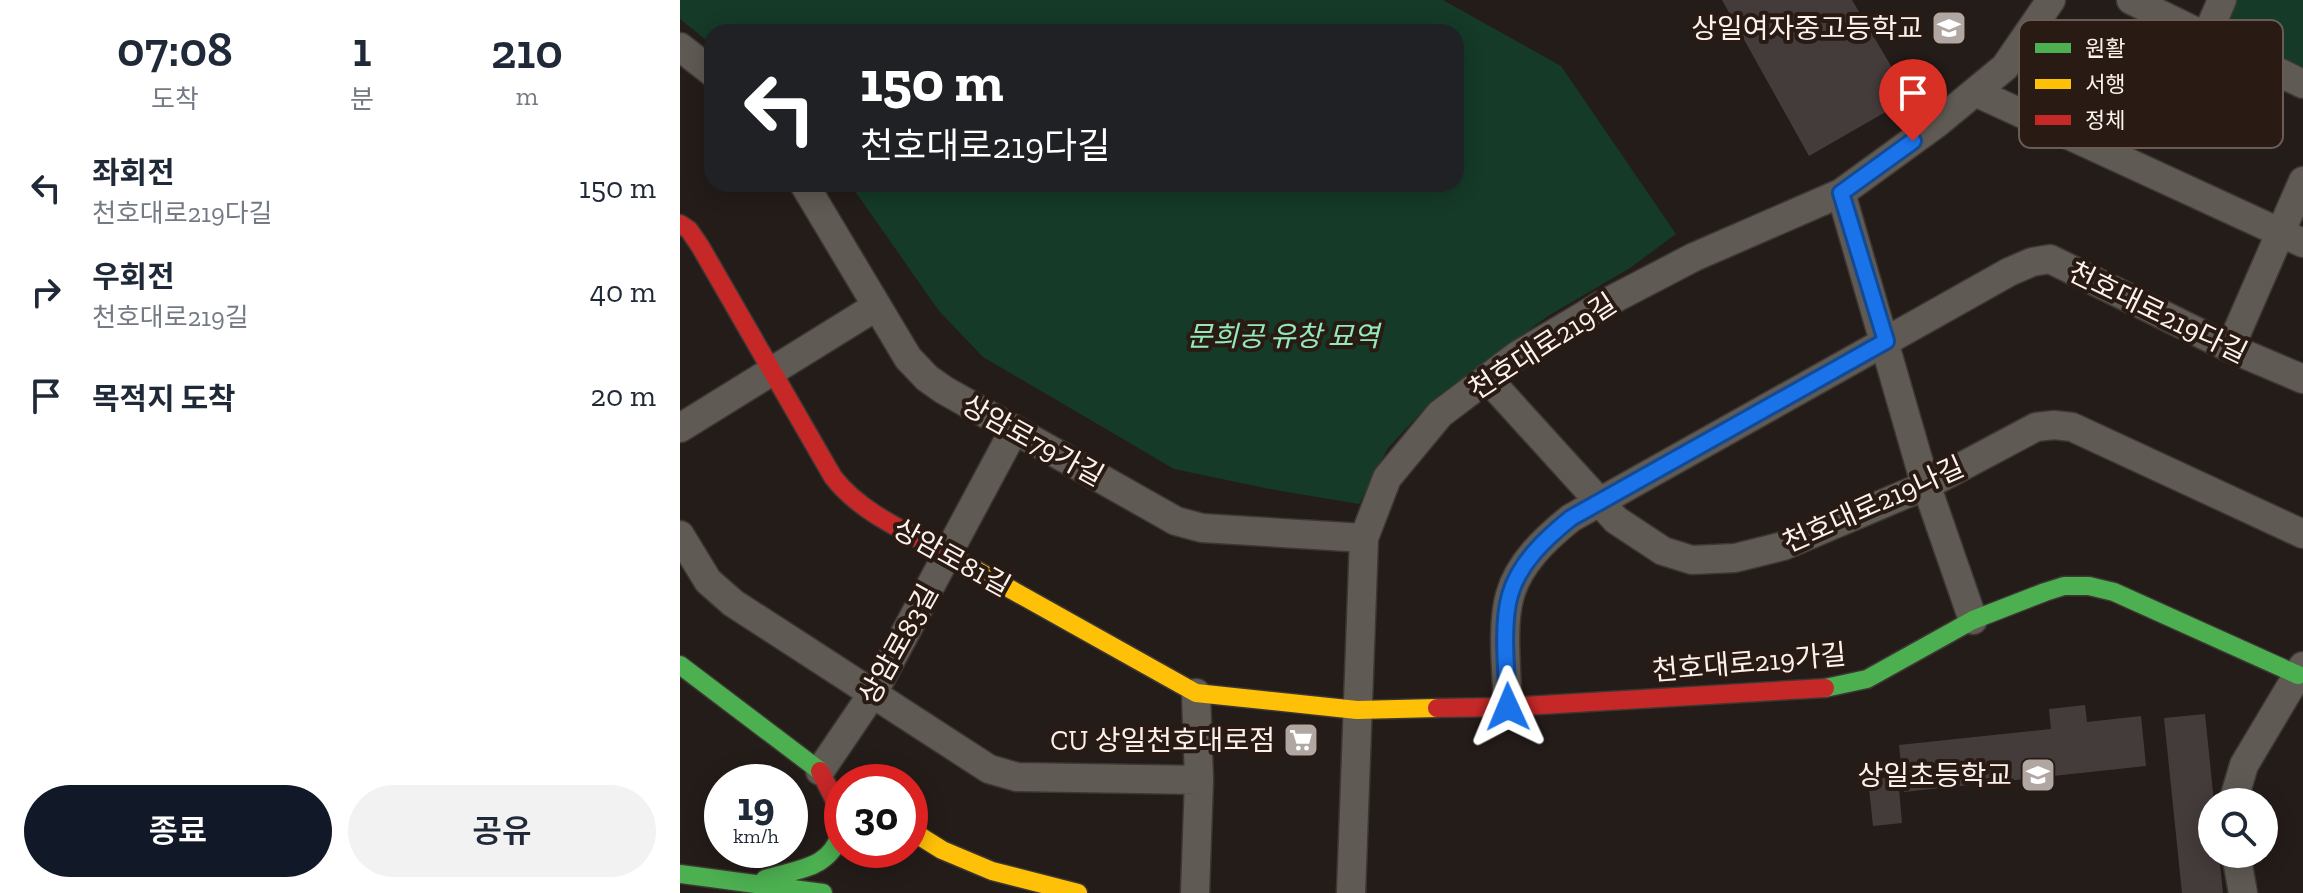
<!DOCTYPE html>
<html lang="ko">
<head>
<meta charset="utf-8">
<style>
  :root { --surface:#fff; --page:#f2f2f3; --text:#1f2937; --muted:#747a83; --accent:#111827 }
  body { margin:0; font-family:"Zilla Slab","Noto Sans KR",serif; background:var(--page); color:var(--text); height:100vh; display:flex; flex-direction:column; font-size:30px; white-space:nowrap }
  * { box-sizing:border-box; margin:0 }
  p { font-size:26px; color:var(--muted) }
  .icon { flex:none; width:44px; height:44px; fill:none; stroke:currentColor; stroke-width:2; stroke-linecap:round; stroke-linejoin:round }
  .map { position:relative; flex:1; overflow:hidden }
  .sheet { display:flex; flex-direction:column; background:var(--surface); width:680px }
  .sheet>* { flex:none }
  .hud { position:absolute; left:24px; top:24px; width:760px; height:168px; border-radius:24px; box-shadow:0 4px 20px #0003; background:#202124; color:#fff; overflow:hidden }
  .buttons { position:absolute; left:1518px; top:788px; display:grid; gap:16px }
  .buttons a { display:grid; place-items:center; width:80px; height:80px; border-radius:50%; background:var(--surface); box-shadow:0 4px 20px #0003; font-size:40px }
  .speed { position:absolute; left:24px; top:764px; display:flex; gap:16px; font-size:40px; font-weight:700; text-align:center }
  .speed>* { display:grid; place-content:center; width:104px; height:104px; border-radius:50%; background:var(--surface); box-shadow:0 4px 20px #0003; line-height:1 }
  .speed small { font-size:20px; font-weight:400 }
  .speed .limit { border:12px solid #d22; background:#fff; color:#111 }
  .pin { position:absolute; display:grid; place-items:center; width:68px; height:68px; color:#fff; margin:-82px -34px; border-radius:50% 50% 50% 0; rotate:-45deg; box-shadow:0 0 8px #0007 }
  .pin .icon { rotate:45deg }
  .me { position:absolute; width:88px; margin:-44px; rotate:359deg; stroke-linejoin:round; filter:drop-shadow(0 0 6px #0008) }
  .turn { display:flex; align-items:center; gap:28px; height:168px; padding:0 24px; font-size:36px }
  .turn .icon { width:104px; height:104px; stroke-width:2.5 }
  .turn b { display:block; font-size:56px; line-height:68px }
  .eta { display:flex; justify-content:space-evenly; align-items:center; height:136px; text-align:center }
  .eta b { font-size:48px; font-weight:600; line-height:56px }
  .primary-button { display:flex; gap:16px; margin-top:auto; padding:16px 24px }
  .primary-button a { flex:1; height:92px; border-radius:48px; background:var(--accent); color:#fff; font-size:32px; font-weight:600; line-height:92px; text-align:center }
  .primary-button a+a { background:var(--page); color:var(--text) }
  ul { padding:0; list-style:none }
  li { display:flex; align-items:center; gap:24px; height:104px; padding:0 24px }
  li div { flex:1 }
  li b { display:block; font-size:30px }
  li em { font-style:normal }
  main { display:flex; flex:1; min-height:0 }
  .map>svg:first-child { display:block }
</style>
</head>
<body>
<main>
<section class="sheet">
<div class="eta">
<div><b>07:08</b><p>도착</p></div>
<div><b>1</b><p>분</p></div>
<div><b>210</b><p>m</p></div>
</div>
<ul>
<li><svg class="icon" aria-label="left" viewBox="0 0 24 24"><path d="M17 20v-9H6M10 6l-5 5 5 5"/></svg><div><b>좌회전</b><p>천호대로219다길</p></div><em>150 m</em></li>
<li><svg class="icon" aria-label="right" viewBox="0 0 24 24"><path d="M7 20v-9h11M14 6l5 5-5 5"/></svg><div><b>우회전</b><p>천호대로219길</p></div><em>40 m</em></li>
<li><svg class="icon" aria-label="arrive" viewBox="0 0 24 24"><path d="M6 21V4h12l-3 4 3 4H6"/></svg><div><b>목적지 도착</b></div><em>20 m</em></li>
</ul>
<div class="primary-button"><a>종료</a><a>공유</a></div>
</section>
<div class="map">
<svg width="1623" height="893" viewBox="0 0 1623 893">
  <rect width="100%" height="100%" fill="#241c19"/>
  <path fill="#153a28" d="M0,0H763L881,66L996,234L950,268L868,316L749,404L708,448L679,504L595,490L494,469L303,357L259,311L170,184H776V32H32V45L0,19Z
    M1542,0H1623V84L1526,37Z"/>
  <path fill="#443c3b" d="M1042,0H1172L1230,98L1129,156Z
    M1405,705L1407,722L1461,716L1466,766L1224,792L1219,745L1371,729L1369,709Z
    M1525,714L1534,802H1532V854H1539L1543,893H1502L1484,718Z
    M1218,777L1222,823L1193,826L1188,779Z"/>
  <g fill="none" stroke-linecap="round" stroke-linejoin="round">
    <defs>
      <path id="street" d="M1451,0L1623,84
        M1526,37L1542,0
        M0,47L32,72
        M1295,92L1623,243
        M124,184L228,358L247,378L264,390L496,521L522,528L684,538
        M1161,193L1242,473L1293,620
        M1550,348L1623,181
        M807,378L936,520L983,551L1012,560L1055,558L1103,546L1247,485L1356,427L1374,425L1392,427L1623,534
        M0,428L197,306
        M0,535L28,581L53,603L309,769L337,777L519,780
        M828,707C827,675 821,626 830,595C839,563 866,538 891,518L1329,272L1352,262L1370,259L1550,348L1623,379
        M140,771L193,693L334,430
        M1553,802L1564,765L1623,666
        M1556,854L1563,893
        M515,893L519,780L516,693
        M671,893L684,538L707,478L760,414L838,355L920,306L1014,257L1161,193L1256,124L1325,67L1371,0"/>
      <path id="fast" d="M0,665L140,771
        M1145,688L1187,679L1293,620L1365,592L1384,586H1409L1434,592L1618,675
        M0,874L143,893
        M85,879C120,868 149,870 162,831"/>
      <path id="slow" d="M264,552L516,693L677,710L757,708
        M230,830L262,850L312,871L398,893"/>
      <path id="jam" d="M0,224L9,230L20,246L153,477C181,513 225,531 264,552
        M757,708L828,707L1145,688
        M140,771L158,807L162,826"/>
    </defs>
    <use href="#street" stroke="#3d3733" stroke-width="31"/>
    <use href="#fast" stroke="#3d3733" stroke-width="21"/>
    <use href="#slow" stroke="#3d3733" stroke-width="21"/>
    <use href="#jam" stroke="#3d3733" stroke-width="21"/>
    <use href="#street" stroke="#605a54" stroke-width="28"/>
    <use href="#fast" stroke="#4caf50" stroke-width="18"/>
    <use href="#slow" stroke="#ffc107" stroke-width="18"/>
    <use href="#jam" stroke="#c62828" stroke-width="18"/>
  </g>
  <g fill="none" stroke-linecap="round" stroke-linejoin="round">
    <defs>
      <path id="route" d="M828,707C827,675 821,626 830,595C839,563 866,538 891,518L1206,341L1161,193L1233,141"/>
    </defs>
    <use href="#route" stroke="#114b97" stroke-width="20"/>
    <use href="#route" stroke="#1a73e8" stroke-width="14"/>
  </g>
  <defs>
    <symbol id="school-square" viewBox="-11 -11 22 22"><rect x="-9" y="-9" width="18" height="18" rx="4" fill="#b0a7a3" stroke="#291b14"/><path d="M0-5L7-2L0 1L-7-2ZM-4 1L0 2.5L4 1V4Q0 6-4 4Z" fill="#fff"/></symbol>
    <symbol id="supermarket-square" viewBox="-11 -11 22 22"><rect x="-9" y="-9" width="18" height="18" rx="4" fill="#b0a7a3" stroke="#291b14"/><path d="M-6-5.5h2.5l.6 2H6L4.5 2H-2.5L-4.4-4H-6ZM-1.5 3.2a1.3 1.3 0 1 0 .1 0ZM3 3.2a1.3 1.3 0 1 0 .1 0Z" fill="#fff"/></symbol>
  </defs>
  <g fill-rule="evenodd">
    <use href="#school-square" x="1249" y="8" width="40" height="40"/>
    <use href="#supermarket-square" x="601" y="720" width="40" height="40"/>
    <use href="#school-square" x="1338" y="755" width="40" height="40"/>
  </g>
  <g text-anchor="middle" stroke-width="8" stroke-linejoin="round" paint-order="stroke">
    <g font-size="28" fill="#fcf2ed" stroke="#291b14" text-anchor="end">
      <text x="1243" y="38">상일여자중고등학교</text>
      <text x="595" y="750">CU 상일천호대로점</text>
      <text x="1332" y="785">상일초등학교</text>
    </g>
    <g font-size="28" fill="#fcf2ed" stroke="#291b14">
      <text transform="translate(1478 312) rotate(26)" y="10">천호대로219다길</text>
      <text transform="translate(862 346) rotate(-33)" y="10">천호대로219길</text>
      <text transform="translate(353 440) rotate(29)" y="10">상암로79가길</text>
      <text transform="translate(1193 504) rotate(-24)" y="10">천호대로219나길</text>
      <text transform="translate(272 557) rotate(29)" y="10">상암로81길</text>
      <text transform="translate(218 644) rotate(-61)" y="10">상암로83길</text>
      <text transform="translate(1069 662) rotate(-5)" y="10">천호대로219가길</text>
    </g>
    <g font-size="28" font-style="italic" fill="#94e9ba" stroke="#291b14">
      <text x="603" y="346">문희공 유창 묘역</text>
    </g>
  </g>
  <rect x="1339" y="20" width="264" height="128" rx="12" fill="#291b14" stroke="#685c55" stroke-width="2"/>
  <rect x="1355" y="43" width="36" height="10" fill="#4caf50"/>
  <rect x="1355" y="79" width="36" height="10" fill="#ffc107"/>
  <rect x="1355" y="115" width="36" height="10" fill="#c62828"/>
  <g font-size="22" fill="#fcf2ed">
    <text x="1405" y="56">원활</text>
    <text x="1405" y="92">서행</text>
    <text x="1405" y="128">정체</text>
  </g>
</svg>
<div class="buttons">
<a><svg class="icon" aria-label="search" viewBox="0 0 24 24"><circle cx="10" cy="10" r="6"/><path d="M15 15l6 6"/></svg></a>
</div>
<div class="speed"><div>19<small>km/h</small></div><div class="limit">30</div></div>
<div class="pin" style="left:1233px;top:141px;background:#d93025"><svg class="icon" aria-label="arrive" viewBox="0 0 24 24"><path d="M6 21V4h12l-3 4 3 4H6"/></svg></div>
<svg class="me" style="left:828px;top:707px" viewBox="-20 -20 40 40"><path d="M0-17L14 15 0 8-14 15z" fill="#1a73e8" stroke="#fff" stroke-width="4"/></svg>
<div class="hud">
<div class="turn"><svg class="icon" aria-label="left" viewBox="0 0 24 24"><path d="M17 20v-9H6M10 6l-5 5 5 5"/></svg><div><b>150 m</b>천호대로219다길</div></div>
</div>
</div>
</main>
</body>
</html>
